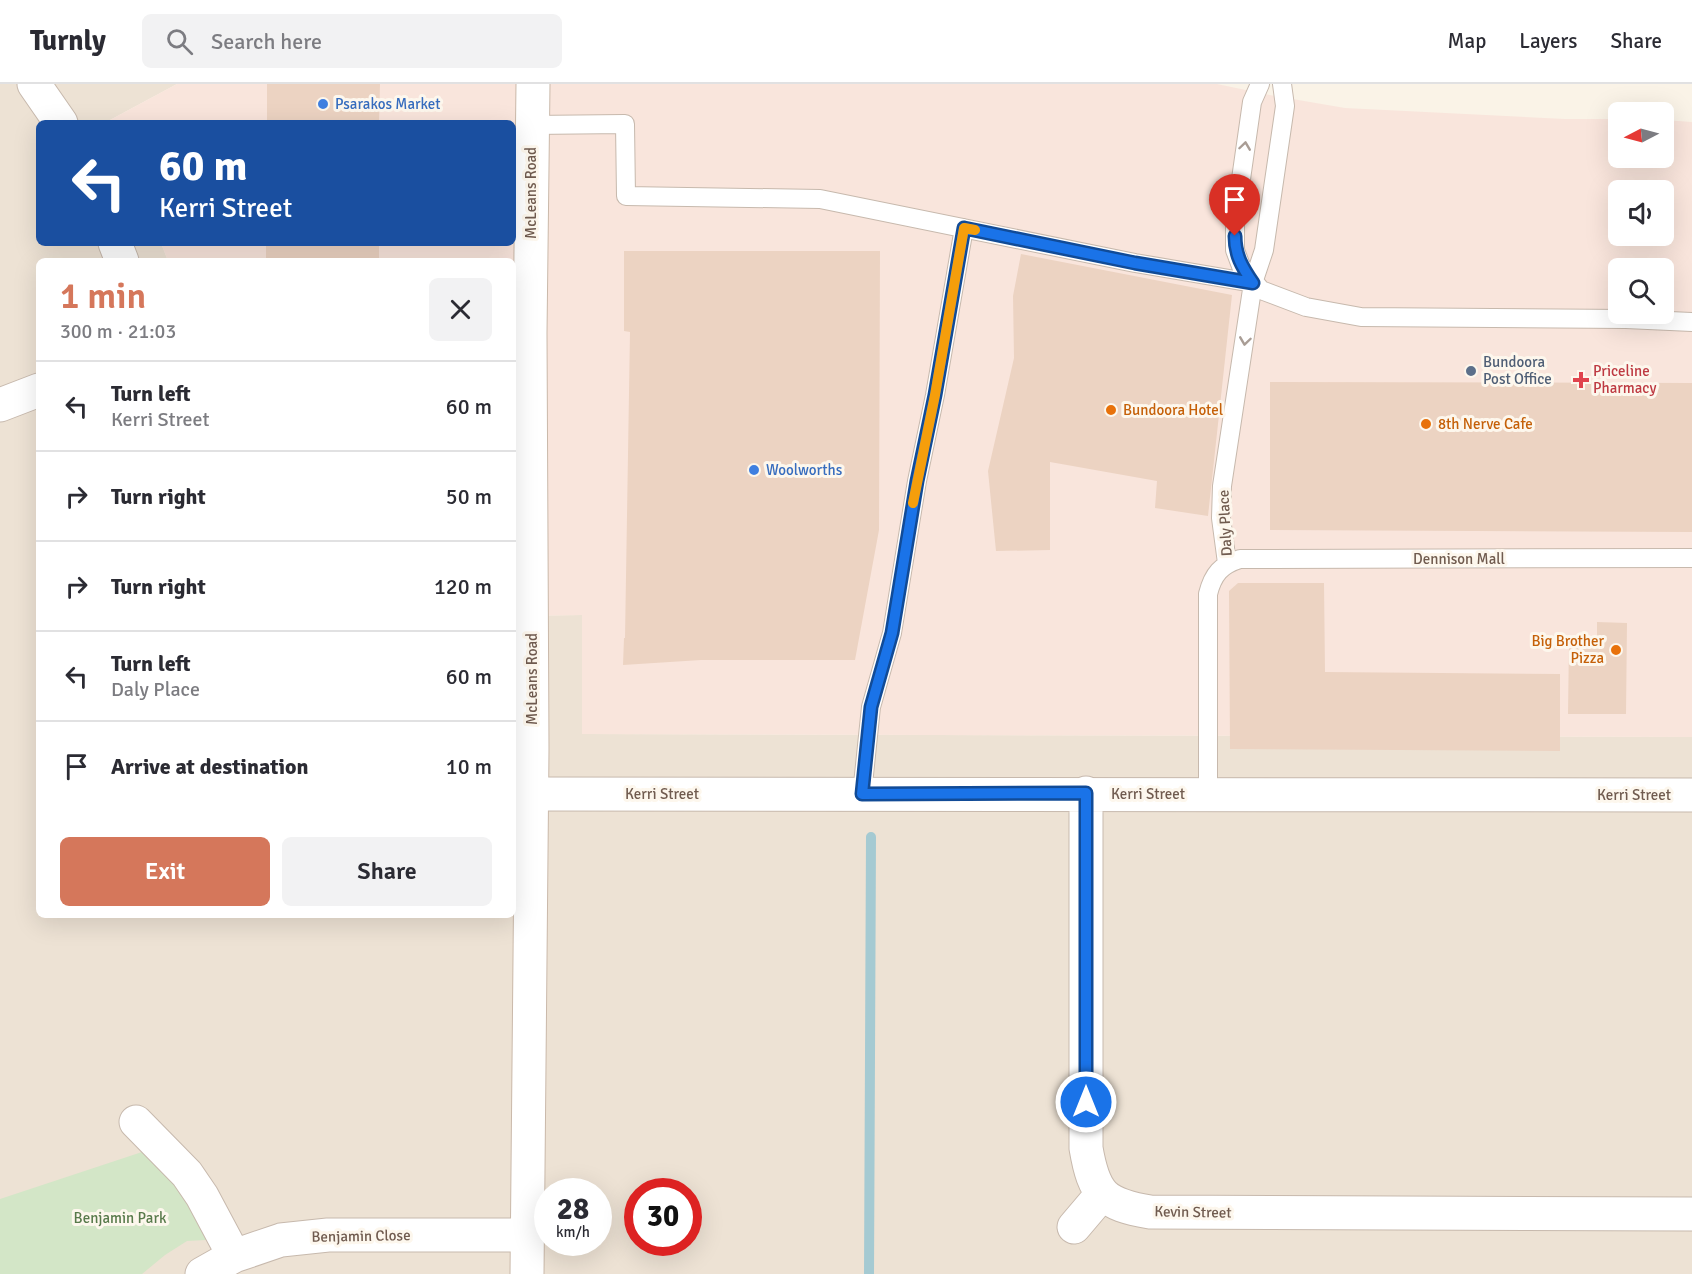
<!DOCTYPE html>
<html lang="en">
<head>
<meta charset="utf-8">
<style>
  :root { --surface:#fff; --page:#f2f2f3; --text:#2b2b33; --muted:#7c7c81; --line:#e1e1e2; --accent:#d5775b }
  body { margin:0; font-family:Signika,sans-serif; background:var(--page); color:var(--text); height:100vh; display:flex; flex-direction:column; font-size:22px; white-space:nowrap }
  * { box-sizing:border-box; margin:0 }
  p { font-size:20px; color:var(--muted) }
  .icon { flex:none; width:33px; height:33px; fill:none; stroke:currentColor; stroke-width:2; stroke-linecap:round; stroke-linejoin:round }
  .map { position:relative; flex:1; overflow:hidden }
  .side { position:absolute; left:36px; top:174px; width:480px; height:660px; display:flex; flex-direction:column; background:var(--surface); border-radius:9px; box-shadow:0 6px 24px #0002 }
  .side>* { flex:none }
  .banner { position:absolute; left:36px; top:36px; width:480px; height:126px; border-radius:9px; box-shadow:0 6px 24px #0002; background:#1a4fa0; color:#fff; overflow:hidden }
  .needle { width:39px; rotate:264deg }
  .tools { position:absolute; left:1608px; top:18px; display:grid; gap:12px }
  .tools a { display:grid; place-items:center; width:66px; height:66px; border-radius:9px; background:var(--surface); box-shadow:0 6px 24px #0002; font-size:30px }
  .speed { position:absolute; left:534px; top:1094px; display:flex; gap:12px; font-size:30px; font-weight:700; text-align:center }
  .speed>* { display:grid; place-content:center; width:78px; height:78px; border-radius:50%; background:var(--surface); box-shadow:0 6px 24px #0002; line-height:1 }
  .speed small { font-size:15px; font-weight:400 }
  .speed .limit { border:9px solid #d22; background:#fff; color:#111 }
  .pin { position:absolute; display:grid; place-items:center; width:51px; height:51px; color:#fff; margin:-62px -26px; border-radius:50% 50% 50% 0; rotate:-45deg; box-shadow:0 0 6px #0007 }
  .pin .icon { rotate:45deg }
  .me { position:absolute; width:66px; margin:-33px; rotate:0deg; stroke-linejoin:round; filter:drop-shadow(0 0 4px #0008) }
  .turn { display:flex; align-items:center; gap:21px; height:126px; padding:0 24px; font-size:27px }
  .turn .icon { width:78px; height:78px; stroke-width:2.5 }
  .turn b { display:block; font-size:42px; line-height:51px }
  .round { display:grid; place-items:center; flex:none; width:63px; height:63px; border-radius:9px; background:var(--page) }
  .head { display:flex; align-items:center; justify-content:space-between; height:102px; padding:0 24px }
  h1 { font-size:36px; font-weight:600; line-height:45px; color:var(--accent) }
  .primary-button { display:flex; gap:12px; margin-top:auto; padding:12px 24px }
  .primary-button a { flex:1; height:69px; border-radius:9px; background:var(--accent); color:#fff; font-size:24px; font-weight:600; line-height:69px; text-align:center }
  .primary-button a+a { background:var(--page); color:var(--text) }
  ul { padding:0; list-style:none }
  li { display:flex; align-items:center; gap:18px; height:90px; padding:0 24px; border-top:2px solid var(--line) }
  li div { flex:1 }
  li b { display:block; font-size:22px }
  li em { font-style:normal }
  header { display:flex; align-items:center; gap:36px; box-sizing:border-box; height:84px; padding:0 30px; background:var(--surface); border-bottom:2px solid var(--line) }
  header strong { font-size:28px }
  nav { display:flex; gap:33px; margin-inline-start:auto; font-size:21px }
  .search { width:420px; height:54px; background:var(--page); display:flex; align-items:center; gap:15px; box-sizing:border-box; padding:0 21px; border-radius:9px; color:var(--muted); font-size:22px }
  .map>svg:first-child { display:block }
</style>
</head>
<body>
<header>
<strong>Turnly</strong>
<div class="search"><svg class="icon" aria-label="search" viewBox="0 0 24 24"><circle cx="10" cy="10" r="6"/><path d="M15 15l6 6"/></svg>Search here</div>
<nav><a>Map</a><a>Layers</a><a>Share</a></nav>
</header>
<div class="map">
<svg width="1692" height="1190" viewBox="0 0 1692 1190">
  <rect width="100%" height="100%" fill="#faf3e7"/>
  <path fill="#ede2d4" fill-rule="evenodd" d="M0,0H177L110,36L111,39H39V159H161L168,177H39V831H513V532L582,531V650L1692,653V1190H0ZM548,1107H598V1158H548ZM638,1107H688V1158H638Z"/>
  <path fill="#f9e5dc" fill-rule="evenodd" d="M177,0H1217L1275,12L1345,24L1565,35H1618V74H1664V36L1692,38V653L582,650V531L513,532V177H168L161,159H513V39H111L110,36ZM1618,106H1664V152H1618ZM1618,184H1664V230H1618Z"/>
  <path fill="#d3e6c7" d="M145,1067C166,1089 208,1123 206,1156L187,1157L165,1171L142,1190H0V1115Z"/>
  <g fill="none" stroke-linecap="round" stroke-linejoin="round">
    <path stroke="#a5cad2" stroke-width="10" d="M869,1190L871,753"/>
  </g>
  <path fill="#ecd3c2" d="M267,0H380L379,39H267Z
    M266,159H379V177H266Z
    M624,167H880L879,446L855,576H701L623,581L624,554H625L630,248L624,247Z
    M1021,170L1232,211L1208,432L1155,424L1157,397L1050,378V466L996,467L988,387L1014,274L1013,212Z
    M1270,298L1692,299V448L1270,446Z
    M1238,499H1324L1325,588L1560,590V667L1230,665L1229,507Z
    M1597,538L1627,539L1626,630H1568L1569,557L1597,556Z"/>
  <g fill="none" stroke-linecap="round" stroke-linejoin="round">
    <defs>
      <path id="lane" d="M1260,0L1252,18L1235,137V166L1241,182L1261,206L1306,223L1361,233L1626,235L1692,238
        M531,41L625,40L626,112L820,115L1135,179L1253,199
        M1227,479L1221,434L1222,402L1253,199L1264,166L1285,22L1282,0
        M862,710L871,623L892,549L917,397L935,311L964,144
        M1208,710V510C1213,490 1221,481 1240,475L1692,474"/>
      <path id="street" d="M34,0L61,39
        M115,159L122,177
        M0,321L39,306
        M1086,709V1064C1094,1111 1104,1120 1150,1128L1692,1130
        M531,710L1692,711
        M136,1038L187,1090L202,1112L234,1172
        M1074,1143L1102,1110
        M202,1190L234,1172L281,1156L328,1151H527"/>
      <path id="secondary" d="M527,1190L532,665L530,249L533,0"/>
    </defs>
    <use href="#lane" stroke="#c7b9ad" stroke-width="20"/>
    <use href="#street" stroke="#c7b9ad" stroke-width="35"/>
    <use href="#secondary" stroke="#cab9aa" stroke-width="35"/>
    <use href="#lane" stroke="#fff" stroke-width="18"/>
    <use href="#street" stroke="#fff" stroke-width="33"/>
    <use href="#secondary" stroke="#fff" stroke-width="33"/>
  </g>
  <defs><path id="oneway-chevron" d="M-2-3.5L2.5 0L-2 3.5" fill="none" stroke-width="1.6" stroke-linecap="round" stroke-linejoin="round" transform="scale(1.5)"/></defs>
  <g stroke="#a99d95">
    <use href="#oneway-chevron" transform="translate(1245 62) rotate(-82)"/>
    <use href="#oneway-chevron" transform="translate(1245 257) rotate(98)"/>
  </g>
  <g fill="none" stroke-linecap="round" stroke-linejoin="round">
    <defs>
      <path id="route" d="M1086,1018V709L862,710L871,623L892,549L917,397L935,311L964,144L1135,179L1253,199C1242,183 1235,171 1235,152"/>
    </defs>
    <use href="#route" stroke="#114b97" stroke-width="15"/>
    <use href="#route" stroke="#1a73e8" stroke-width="10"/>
    <path stroke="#f59e0b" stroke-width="10" d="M913,419L935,311L964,144L975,146"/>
  </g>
  <g fill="#3f7fe0" stroke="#fdf7ed" stroke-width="2">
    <circle cx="323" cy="20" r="6"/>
    <circle cx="754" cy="386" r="6"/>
  </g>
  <circle fill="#5c6f8a" stroke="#fdf7ed" stroke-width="2" cx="1471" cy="287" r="6"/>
  <path fill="#e0444e" stroke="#fdf7ed" stroke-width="2" d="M1578 287h6v6h6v6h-6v6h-6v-6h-6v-6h6z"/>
  <g fill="#e8710a" stroke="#fdf7ed" stroke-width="2">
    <circle cx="1111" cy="326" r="6"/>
    <circle cx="1426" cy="340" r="6"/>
    <circle cx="1616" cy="566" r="6"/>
  </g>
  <g text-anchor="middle" stroke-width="6" stroke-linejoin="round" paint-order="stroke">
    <g font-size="15" fill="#366cbe" stroke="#fdf7ed" text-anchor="start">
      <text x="335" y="25">Psarakos Market</text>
      <text x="766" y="391">Woolworths</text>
    </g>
    <g font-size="15" fill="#705b4f" stroke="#fdf7ed">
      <text transform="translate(531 109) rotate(-90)" y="5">McLeans Road</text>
      <text transform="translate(1225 439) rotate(-93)" y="5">Daly Place</text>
      <text x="1459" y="480">Dennison Mall</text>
      <text transform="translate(532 595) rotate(-90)" y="5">McLeans Road</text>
      <text x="662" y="715">Kerri Street</text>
      <text x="1148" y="715">Kerri Street</text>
      <text x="1634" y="716">Kerri Street</text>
      <text transform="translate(1193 1128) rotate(1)" y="5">Kevin Street</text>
      <text transform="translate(361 1152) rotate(-1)" y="5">Benjamin Close</text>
    </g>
    <g font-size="15" fill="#4e5e75" stroke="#fdf7ed" text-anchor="start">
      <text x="1483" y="283">Bundoora<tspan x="1483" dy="17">Post Office</tspan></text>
    </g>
    <g font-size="15" fill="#be3a42" stroke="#fdf7ed" text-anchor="start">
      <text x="1593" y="292">Priceline<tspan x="1593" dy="17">Pharmacy</tspan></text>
    </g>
    <g font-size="15" fill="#c56008" stroke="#fdf7ed" text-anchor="start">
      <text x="1123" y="331">Bundoora Hotel</text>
      <text x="1438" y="345">8th Nerve Cafe</text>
      <text x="1604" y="562" text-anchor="end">Big Brother<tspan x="1604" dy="17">Pizza</tspan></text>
    </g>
    <g font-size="15" fill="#587a4b" stroke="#fdf7ed">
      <text x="120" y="1139">Benjamin Park</text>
    </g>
  </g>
</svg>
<div class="tools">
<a><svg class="needle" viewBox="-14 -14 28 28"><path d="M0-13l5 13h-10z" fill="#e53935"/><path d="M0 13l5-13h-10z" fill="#7c7c81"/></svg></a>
<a><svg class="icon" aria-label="sound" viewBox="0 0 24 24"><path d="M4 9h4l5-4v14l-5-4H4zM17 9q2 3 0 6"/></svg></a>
<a><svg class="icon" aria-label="search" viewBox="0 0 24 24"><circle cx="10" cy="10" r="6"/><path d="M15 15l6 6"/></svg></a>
</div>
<div class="speed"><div>28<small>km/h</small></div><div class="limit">30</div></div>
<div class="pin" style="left:1235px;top:152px;background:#d93025"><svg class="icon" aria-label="arrive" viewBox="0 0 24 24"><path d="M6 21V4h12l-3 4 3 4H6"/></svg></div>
<svg class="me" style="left:1086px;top:1018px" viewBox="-20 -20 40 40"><circle r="17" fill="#1a73e8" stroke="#fff" stroke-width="3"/><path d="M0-11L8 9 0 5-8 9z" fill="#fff"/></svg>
<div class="banner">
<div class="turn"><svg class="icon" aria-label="left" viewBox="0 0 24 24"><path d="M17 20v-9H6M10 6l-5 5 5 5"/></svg><div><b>60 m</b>Kerri Street</div></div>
</div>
<section class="side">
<div class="head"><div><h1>1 min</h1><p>300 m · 21:03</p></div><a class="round"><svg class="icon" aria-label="close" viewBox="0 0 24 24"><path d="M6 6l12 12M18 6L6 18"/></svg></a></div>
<ul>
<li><svg class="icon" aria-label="left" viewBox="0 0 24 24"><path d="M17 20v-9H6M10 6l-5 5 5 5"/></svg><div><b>Turn left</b><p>Kerri Street</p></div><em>60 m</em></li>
<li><svg class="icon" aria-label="right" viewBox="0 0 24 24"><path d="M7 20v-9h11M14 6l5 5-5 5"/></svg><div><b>Turn right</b></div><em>50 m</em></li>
<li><svg class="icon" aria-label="right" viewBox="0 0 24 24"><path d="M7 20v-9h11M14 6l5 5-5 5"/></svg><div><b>Turn right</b></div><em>120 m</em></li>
<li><svg class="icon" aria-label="left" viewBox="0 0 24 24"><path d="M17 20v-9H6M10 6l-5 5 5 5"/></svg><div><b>Turn left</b><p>Daly Place</p></div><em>60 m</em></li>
<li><svg class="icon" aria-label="arrive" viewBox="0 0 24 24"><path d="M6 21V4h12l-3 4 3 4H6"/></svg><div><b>Arrive at destination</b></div><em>10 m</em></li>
</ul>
<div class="primary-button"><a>Exit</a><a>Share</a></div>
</section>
</div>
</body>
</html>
